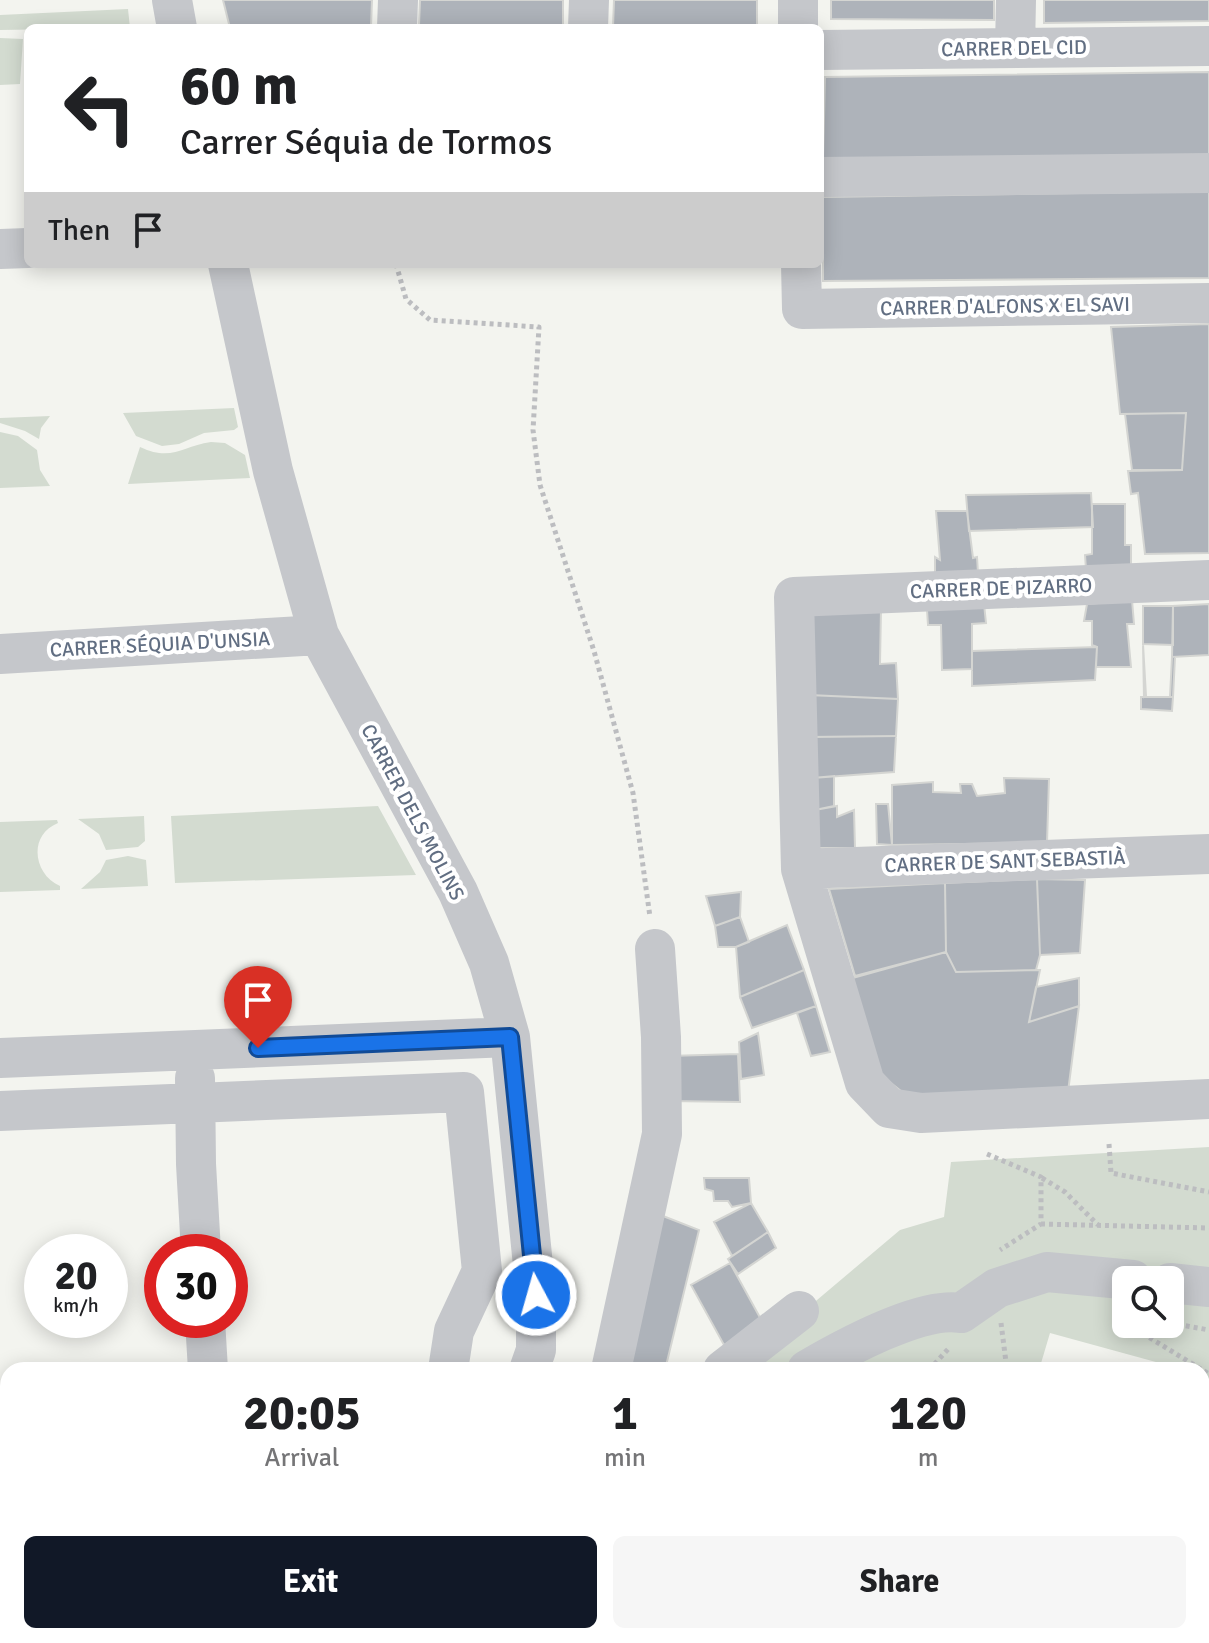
<!DOCTYPE html>
<html lang="en">
<head>
<meta charset="utf-8">
<style>
  :root { --surface:#fff; --page:#f6f6f6; --text:#202124; --muted:#757577; --accent:#111827 }
  body { margin:0; font-family:Signika,sans-serif; background:var(--page); color:var(--text); height:100vh; display:flex; flex-direction:column; font-size:30px; white-space:nowrap }
  * { box-sizing:border-box; margin:0 }
  p { font-size:26px; color:var(--muted) }
  .icon { flex:none; width:44px; height:44px; fill:none; stroke:currentColor; stroke-width:2; stroke-linecap:round; stroke-linejoin:round }
  .map { position:relative; flex:1; overflow:hidden }
  .drawer { position:absolute; left:0px; top:1362px; width:1210px; height:282px; display:flex; flex-direction:column; background:var(--surface); border-radius:24px 24px 0 0; box-shadow:0 4px 20px #0003 }
  .drawer>* { flex:none }
  .banner { position:absolute; left:24px; top:24px; width:800px; height:244px; border-radius:12px; box-shadow:0 4px 20px #0003; background:#fff; color:var(--text); overflow:hidden }
  .controls { position:absolute; left:1112px; top:1266px; display:grid; gap:16px }
  .controls a { display:grid; place-items:center; width:72px; height:72px; border-radius:12px; background:var(--surface); box-shadow:0 4px 20px #0003; font-size:40px }
  .speed { position:absolute; left:24px; top:1234px; display:flex; gap:16px; font-size:40px; font-weight:700; text-align:center }
  .speed>* { display:grid; place-content:center; width:104px; height:104px; border-radius:50%; background:var(--surface); box-shadow:0 4px 20px #0003; line-height:1 }
  .speed small { font-size:20px; font-weight:400 }
  .speed .limit { border:12px solid #d22; background:#fff; color:#111 }
  .pin { position:absolute; display:grid; place-items:center; width:68px; height:68px; color:#fff; margin:-82px -34px; border-radius:50% 50% 50% 0; rotate:-45deg; box-shadow:0 0 8px #0007 }
  .pin .icon { rotate:45deg }
  .me { position:absolute; width:88px; margin:-44px; rotate:354deg; stroke-linejoin:round; filter:drop-shadow(0 0 6px #0008) }
  .turn { display:flex; align-items:center; gap:28px; height:168px; padding:0 24px; font-size:36px }
  .turn .icon { width:104px; height:104px; stroke-width:2.5 }
  .turn b { display:block; font-size:56px; line-height:68px }
  .then { display:flex; align-items:center; height:76px; padding:0 24px; background:#0003; gap:16px; font-size:30px }
  .eta { display:flex; justify-content:space-evenly; align-items:center; height:136px; text-align:center }
  .eta b { font-size:48px; font-weight:800; line-height:56px }
  .action { display:flex; gap:16px; margin-top:auto; padding:16px 24px }
  .action a { flex:1; height:92px; border-radius:12px; background:var(--accent); color:#fff; font-size:32px; font-weight:800; line-height:92px; text-align:center }
  .action a+a { background:var(--page); color:var(--text) }
  .map>svg:first-child { display:block }
</style>
</head>
<body>
<div class="map">
<svg width="1209" height="1643" viewBox="0 0 1209 1643">
  <rect width="100%" height="100%" fill="#f3f4ef"/>
  <path fill="#d3dbd0" fill-rule="evenodd" d="M128,9L130,28L0,30V15Z
    M0,38L23,39L20,84L0,85Z
    M234,408L238,427L234,430L204,433L179,444L162,446L136,436L123,413Z
    M50,416L41,428L39,439L25,431L0,423V418Z
    M0,432L18,436L37,450L40,470L50,486L0,488Z
    M211,442L225,443L245,455L250,478L128,484L140,447C172,462 182,446 211,442Z
    M378,806L416,875L175,883L171,816Z
    M144,816L145,841L138,847L106,850L99,834L78,819Z
    M57,820L58,823C28,835 33,874 60,886V890L0,892V822Z
    M128,856L146,860L148,886L81,889L100,872L106,860Z
    M1209,1147V1379L1202,1376V1370H1185L1050,1333L1039,1370H734L900,1230L944,1217L951,1162ZM1126,1280H1170V1324H1126Z
    M8,1470V1522L3,1524L8,1545V1627L0,1628V1471Z
    M765,1636H844L841,1643H769Z"/>
  <path fill="#aeb3ba" stroke="#d4d5d2" stroke-width="2" d="M223,0H372L371,27L230,28Z
    M420,0H563V27L419,25Z
    M614,0H757V26L613,27Z
    M831,0H994V20L831,19Z
    M1044,0H1209V21L1044,23Z
    M1209,72V158L823,159L825,77Z
    M1209,191V278L823,281V197Z
    M1209,324V553L1145,554L1138,493L1131,494L1128,471L1182,470L1186,413L1120,414L1111,327Z
    M1186,413L1182,470H1132L1125,414Z
    M1091,493L1093,527L969,531L966,495Z
    M1092,504H1125V545H1131V566L1086,569L1085,555L1092,554Z
    M936,511H967L973,558L977,557L978,573L935,575V557L940,560Z
    M1132,600L1134,624H1127L1131,667H1096L1097,647L1092,645V621H1084L1087,604Z
    M984,604L986,623L972,624V669L942,670L941,625H928L927,610Z
    M1209,604V655L1172,657L1173,606Z
    M1143,606H1173V645L1143,644Z
    M813,608L881,609L880,664L896,663L898,699L809,695Z
    M1143,644L1146,696L1144,697Z
    M1097,647L1095,680L972,686V651Z
    M1172,657H1175L1173,697H1170Z
    M809,695L898,699L896,736L808,737Z
    M1141,697H1173L1172,711L1141,709Z
    M896,736L894,772L813,778L812,737Z
    M834,776V806L815,810L813,778Z
    M1004,778L1049,779L1047,843L892,845V785L933,782V792L961,793L960,784H972L977,796L1005,793Z
    M876,804H888L892,845L877,844Z
    M837,806V817L854,810L855,848H809V811Z
    M1037,879L1040,955L1036,970L956,972L946,952L945,883Z
    M1037,879L1085,880L1080,953L1040,955Z
    M945,883L946,952L855,976L829,889Z
    M741,892L740,917L715,926L706,896Z
    M740,917L749,942L736,947H718L715,926Z
    M787,925L804,970L740,997L736,947Z
    M946,952L956,972L1040,970L1029,1022L1079,1006L1068,1092L911,1099L877,1072L849,979Z
    M804,970L816,1006L752,1028L740,997Z
    M1079,978V1006L1029,1022L1036,987Z
    M816,1006L830,1052L811,1056L797,1013Z
    M758,1033L764,1075L741,1079L739,1042Z
    M738,1054L740,1102L668,1101V1056Z
    M704,1178H749L751,1203L732,1207L728,1201H714L713,1191L705,1189Z
    M751,1203L768,1232L732,1256L714,1222Z
    M663,1216L699,1230L665,1370H626Z
    M768,1232L776,1248L738,1274L728,1259Z
    M730,1263L763,1323L724,1345L691,1285Z
    M1209,1432V1536H1202V1434Z
    M298,1636H368L377,1643H279Z
    M886,1636H946L943,1643H883Z
    M1028,1636L1029,1643H969L968,1637Z
    M1064,1636H1126L1128,1643H1065Z"/>
  <g fill="none" stroke-linecap="round" stroke-linejoin="round">
    <path stroke="#bcbdc0" stroke-width="5" stroke-dasharray="4 4" stroke-linecap="butt" d="M396,264L406,299L430,320L539,327L533,430L540,485L594,651L633,793L650,917
      M1109,1144L1111,1173L1209,1192
      M987,1154L1041,1177V1224L1000,1250
      M1042,1178L1065,1192L1098,1225
      M1041,1224L1209,1228
      M1001,1323L1007,1370
      M1170,1323L1209,1330
      M1134,1324L1132,1327L1209,1374
      M929,1370L950,1347"/>
    <path stroke="#c5c7cb" stroke-width="40" d="M172,0L177,28
      M798,0V28
      M397,28L398,0
      M588,28L589,0
      M1015,48L1016,0
      M820,50L1209,46
      M820,177L1209,173
      M0,249L28,248
      M228,264L273,471L319,635L458,892L489,963L510,1037L536,1295V1350L529,1370
      M801,264L802,309L1209,303
      M1209,580L794,597L801,869L865,1083L889,1108L921,1113L1209,1099
      M0,654L319,635
      M801,869L1209,854
      M0,1058L510,1037
      M195,1078L196,1164L201,1252
      M0,1111L464,1092L482,1271L454,1331L448,1370
      M1170,1283L1209,1287
      M205,1320L208,1370
      M611,1370L662,1134L661,1037L655,949
      M723,1370L799,1311
      M807,1370C843,1349 921,1306 961,1313L997,1288L1047,1272L1133,1280
      M0,1414H8
      M1202,1416L1209,1415
      M402,1636L410,1643
      M568,1636L569,1643
      M739,1636L743,1643
      M1045,1636L1046,1643
      M147,1643L165,1636
      M857,1643L860,1636"/>
  </g>
  <g fill="none" stroke-linecap="round" stroke-linejoin="round">
    <defs>
      <path id="route" d="M258,1048L510,1037L536,1295"/>
    </defs>
    <use href="#route" stroke="#114b97" stroke-width="20"/>
    <use href="#route" stroke="#1a73e8" stroke-width="14"/>
  </g>
  <g text-anchor="middle" stroke-width="8" stroke-linejoin="round" paint-order="stroke">
    <g font-size="20" fill="#616e82" stroke="#fff">
      <text transform="translate(1014 48) rotate(-1)" y="7">CARRER DEL CID</text>
      <text transform="translate(1005 306) rotate(-1)" y="7">CARRER D'ALFONS X EL SAVI</text>
      <text transform="translate(1001 588) rotate(-2)" y="7">CARRER DE PIZARRO</text>
      <text transform="translate(160 644) rotate(-3)" y="7">CARRER SÉQUIA D'UNSIA</text>
      <text transform="translate(413 812) rotate(62)" y="7">CARRER DELS MOLINS</text>
      <text transform="translate(1005 861) rotate(-2)" y="7">CARRER DE SANT SEBASTIÀ</text>
    </g>
  </g>
</svg>
<div class="controls">
<a><svg class="icon" aria-label="search" viewBox="0 0 24 24"><circle cx="10" cy="10" r="6"/><path d="M15 15l6 6"/></svg></a>
</div>
<div class="speed"><div>20<small>km/h</small></div><div class="limit">30</div></div>
<div class="pin" style="left:258px;top:1048px;background:#d93025"><svg class="icon" aria-label="arrive" viewBox="0 0 24 24"><path d="M6 21V4h12l-3 4 3 4H6"/></svg></div>
<svg class="me" style="left:536px;top:1295px" viewBox="-20 -20 40 40"><circle r="17" fill="#1a73e8" stroke="#fff" stroke-width="3"/><path d="M0-11L8 9 0 5-8 9z" fill="#fff"/></svg>
<div class="banner">
<div class="turn"><svg class="icon" aria-label="left" viewBox="0 0 24 24"><path d="M17 20v-9H6M10 6l-5 5 5 5"/></svg><div><b>60 m</b>Carrer Séquia de Tormos</div></div>
<div class="then">Then<svg class="icon" aria-label="arrive" viewBox="0 0 24 24"><path d="M6 21V4h12l-3 4 3 4H6"/></svg></div>
</div>
<section class="drawer">
<div class="eta">
<div><b>20:05</b><p>Arrival</p></div>
<div><b>1</b><p>min</p></div>
<div><b>120</b><p>m</p></div>
</div>
<div class="action"><a>Exit</a><a>Share</a></div>
</section>
</div>
</body>
</html>
